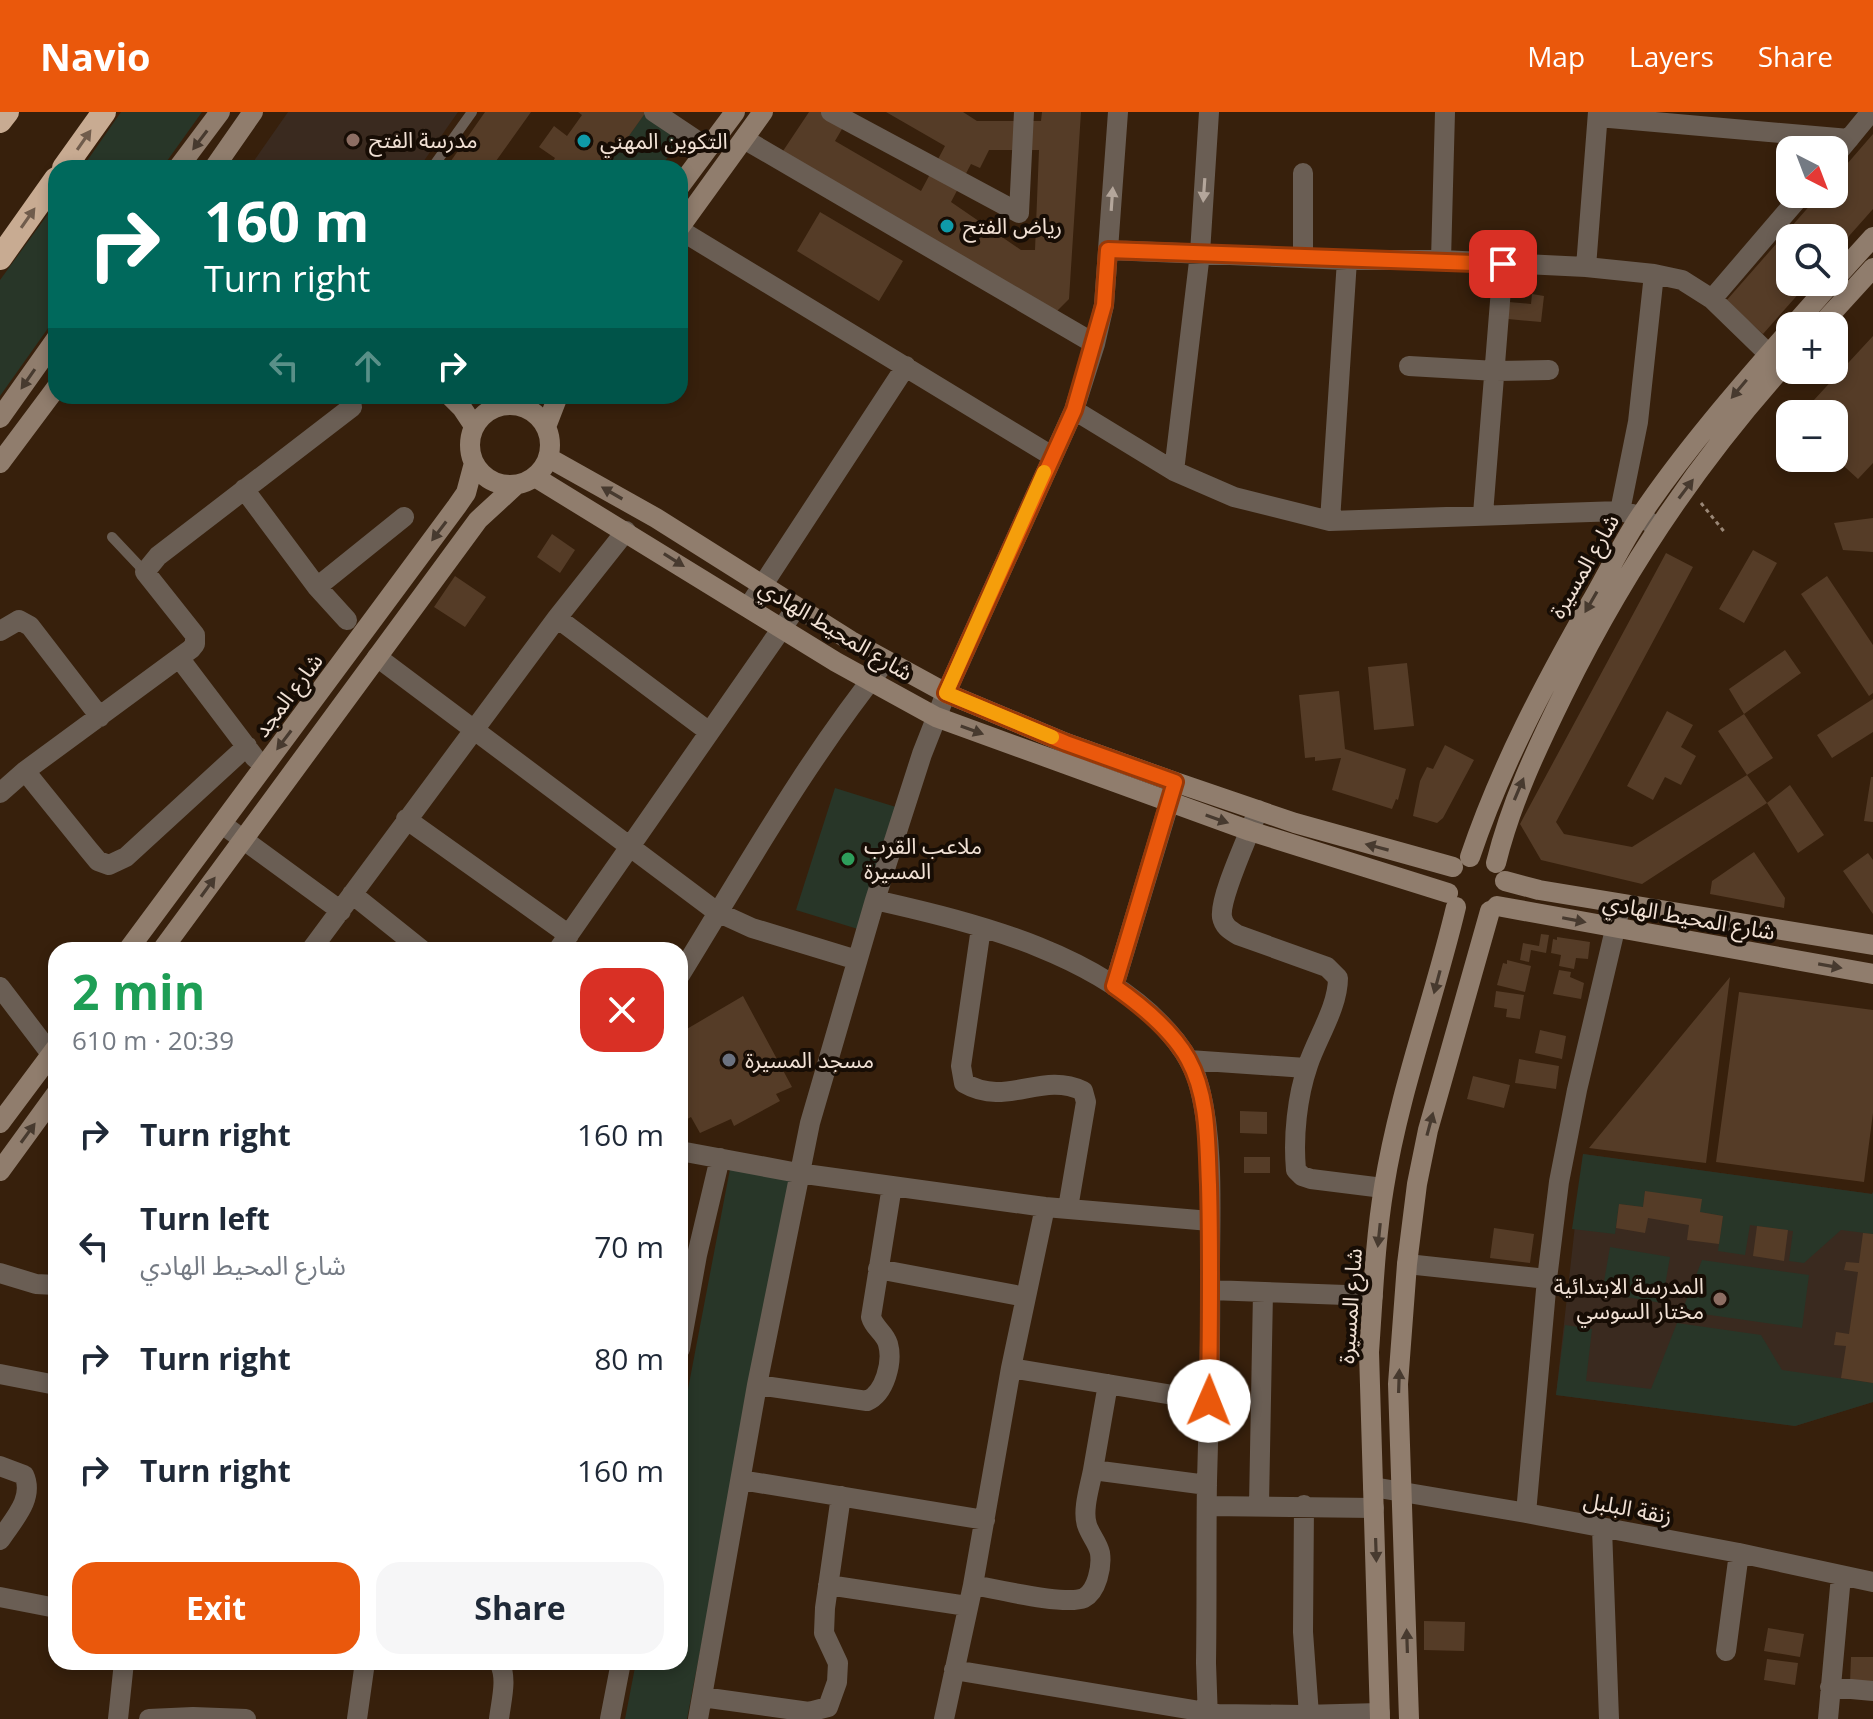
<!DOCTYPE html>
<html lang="en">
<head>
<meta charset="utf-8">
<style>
  :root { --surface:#fff; --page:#f6f6f7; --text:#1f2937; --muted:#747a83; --accent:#ea580c }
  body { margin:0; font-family:"Open Sans","Noto Sans Arabic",sans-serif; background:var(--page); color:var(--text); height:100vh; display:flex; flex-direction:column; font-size:30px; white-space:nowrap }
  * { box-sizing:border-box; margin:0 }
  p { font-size:26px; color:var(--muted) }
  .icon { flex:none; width:44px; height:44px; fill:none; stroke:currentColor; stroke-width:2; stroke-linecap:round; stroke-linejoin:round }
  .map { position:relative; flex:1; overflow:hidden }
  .side { position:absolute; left:48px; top:830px; width:640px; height:728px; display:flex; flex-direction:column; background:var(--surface); border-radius:24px; box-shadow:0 4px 12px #0003 }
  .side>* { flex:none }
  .guide { position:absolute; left:48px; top:48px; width:640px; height:244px; border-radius:24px; box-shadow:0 4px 12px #0003; background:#00695c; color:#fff; overflow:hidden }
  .needle { width:52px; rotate:138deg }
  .controls { position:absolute; left:1776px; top:24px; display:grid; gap:16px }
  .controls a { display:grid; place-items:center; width:72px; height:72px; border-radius:16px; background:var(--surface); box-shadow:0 4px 12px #0003; font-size:40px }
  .pin { position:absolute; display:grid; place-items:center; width:68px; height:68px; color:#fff; margin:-34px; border-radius:16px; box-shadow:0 4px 12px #0006 }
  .me { position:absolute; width:88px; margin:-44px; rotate:1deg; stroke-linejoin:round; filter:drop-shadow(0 0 6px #0008) }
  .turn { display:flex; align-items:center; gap:28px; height:168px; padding:0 24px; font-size:36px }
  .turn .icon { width:104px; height:104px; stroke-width:2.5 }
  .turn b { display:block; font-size:56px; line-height:68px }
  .lanes { display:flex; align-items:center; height:76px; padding:0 24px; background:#0003; justify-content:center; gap:40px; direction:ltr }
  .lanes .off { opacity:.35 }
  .round { display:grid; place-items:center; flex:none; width:84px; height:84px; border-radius:24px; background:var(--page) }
  .headline { display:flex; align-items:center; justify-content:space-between; height:136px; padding:0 24px }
  h1 { font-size:48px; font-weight:700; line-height:60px; color:#1e9e55 }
  .cta { display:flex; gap:16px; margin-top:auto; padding:16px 24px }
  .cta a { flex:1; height:92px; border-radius:24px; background:var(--accent); color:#fff; font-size:32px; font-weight:700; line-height:92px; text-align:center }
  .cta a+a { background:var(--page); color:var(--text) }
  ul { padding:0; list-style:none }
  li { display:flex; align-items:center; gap:24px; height:112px; padding:0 24px }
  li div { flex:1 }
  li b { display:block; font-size:30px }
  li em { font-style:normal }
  header { display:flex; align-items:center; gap:48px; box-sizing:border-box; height:112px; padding:0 40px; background:var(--accent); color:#fff }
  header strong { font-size:38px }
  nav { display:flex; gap:44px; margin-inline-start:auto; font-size:28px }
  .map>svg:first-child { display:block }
</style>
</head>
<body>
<header>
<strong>Navio</strong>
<nav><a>Map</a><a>Layers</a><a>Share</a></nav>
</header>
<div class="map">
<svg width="1873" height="1607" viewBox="0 0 1873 1607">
  <rect width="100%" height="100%" fill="#37200c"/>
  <path fill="#3a2a1f" d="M288,0H458L419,56H249Z
    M1583,1042L1872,1082L1873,1080V1290L1795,1314L1556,1283Z"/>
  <path fill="#283628" d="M121,0H202L162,56H82Z
    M645,1L682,26L660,56H606Z
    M56,91V205L0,284V168Z
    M835,676L899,696L861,818L796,798Z
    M1583,1042L1872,1082L1873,1080V1122L1841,1118L1804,1151L1789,1149L1793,1119L1750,1113L1745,1143L1718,1139L1723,1104L1700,1100L1645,1079L1643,1095L1619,1092L1615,1122L1572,1117Z
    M730,1057L791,1069L687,1607H625L636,1550H680V1319Z
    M1610,1135L1670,1145L1662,1191L1602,1181Z
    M1702,1148L1809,1163L1802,1216L1682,1199Z
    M1677,1211L1761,1223L1782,1258L1873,1271V1290L1795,1314L1556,1283L1565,1213L1592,1217L1586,1269L1651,1277Z"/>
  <path fill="#553c27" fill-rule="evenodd" d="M485,0H531L491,56H446Z
    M578,0H646L606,56H548L555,46L539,35L554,14L567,24L582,3Z
    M809,0H852L835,29L921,79L945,34L886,0H963L977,9H1041L1042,0H1081L1069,187L1055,201L783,39ZM989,38H1039L1035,138H1021L951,90L971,52L980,56Z
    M1873,22V97L1834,141V126H1790V170H1809L1763,222L1726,189L1820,82H1834V67Z
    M820,100L903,149L879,189L797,139Z
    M1532,182L1544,184L1541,210L1508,207L1509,190L1531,192Z
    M1873,224V351L1858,367L1834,345V302H1801Z
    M1873,406V440L1843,438L1834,411Z
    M552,422L575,438L560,461L537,445Z
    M1753,438L1777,451L1744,511L1719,497Z
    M1666,441L1693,455L1556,710L1564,722L1632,735L1747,663L1767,691L1642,772L1541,748L1520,712Z
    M455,464L486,485L465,515L434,495Z
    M1827,464L1873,533V581L1869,584L1801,482Z
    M1785,538L1801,561L1744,602L1729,577Z
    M1407,551L1414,614L1374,618L1368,555Z
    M1339,579L1345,637L1406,657L1398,688L1396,687L1392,697L1332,678L1341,646L1315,649V645L1305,646L1299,583Z
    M1873,587V620L1832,646L1817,623Z
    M1667,599L1693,613L1681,635L1696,644L1681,673L1665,665L1653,688L1627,674Z
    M1744,602L1773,646L1747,663L1718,619Z
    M1445,633L1474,648L1443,706L1437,711L1413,704L1420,669L1427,655L1433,657Z
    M1871,665H1873V710L1864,709Z
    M1790,673L1824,723L1798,741L1767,691Z
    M1754,740L1785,786L1784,796L1710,782L1712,769Z
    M1868,741L1873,748V802L1843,759Z
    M1541,822L1549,823L1546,841L1531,838L1529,850L1520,848L1523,831L1539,834Z
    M1557,825L1590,830L1588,847L1576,846L1574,857L1559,854L1561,843L1551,841L1553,827L1557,828Z
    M1507,848L1531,854L1525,880L1497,873L1503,851L1507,852Z
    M1559,858L1571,860L1570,865L1584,871L1581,887L1553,882Z
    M1730,865L1706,1051L1589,1036Z
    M1496,879L1524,883L1520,907L1506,905L1507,897L1494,895Z
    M1739,880L1873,898V1001L1864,1070L1716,1050Z
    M743,884L792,975L776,982L780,989L734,1014L731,1007L700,1021L691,1005L682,1010L680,1006V921Z
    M1540,918L1566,924L1562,947L1535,941Z
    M1519,947L1559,954L1556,977L1515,971Z
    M1473,964L1510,973L1504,996L1467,987Z
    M1240,999L1267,1000V1022L1240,1021Z
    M1244,1045H1270V1061H1244Z
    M1645,1079L1702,1087L1700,1100L1723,1104L1719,1132L1687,1128L1689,1113L1648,1106L1645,1121L1616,1116L1619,1092L1643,1095Z
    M1757,1114L1788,1118L1784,1149L1753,1144Z
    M1494,1116L1534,1122L1530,1151L1490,1146Z
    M1863,1121L1873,1122V1271L1841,1266L1846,1234L1834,1233L1836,1220L1849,1222L1858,1160L1844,1158L1846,1150L1859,1151Z
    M1424,1509L1465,1510L1464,1539L1424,1538Z
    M1768,1516L1804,1522L1800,1545L1764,1539Z
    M1851,1545H1873V1571H1850Z
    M1767,1547L1798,1551L1795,1573L1764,1568Z"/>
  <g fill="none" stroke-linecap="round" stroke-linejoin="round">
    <path stroke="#9a8777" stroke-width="3" stroke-dasharray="4 4" stroke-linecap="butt" d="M1701,391L1726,422"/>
    <path stroke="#6a5e54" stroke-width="10" d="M432,56L472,0
      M112,425L145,460"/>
    <path stroke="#6a5e54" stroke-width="20" d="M654,0L708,36
      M831,0L1019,101L1024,0
      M1598,5L1849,27
      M744,27L1095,232
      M1834,45L1871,0
      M680,118L1052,344
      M1108,138L1347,148H1441L1586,155L1654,162L1682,168L1712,187L1781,254
      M1303,145V61
      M1441,148L1445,0
      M1586,155L1598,0
      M1712,187L1802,82
      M1409,254L1496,259L1549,258
      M1074,298L1174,359L1234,385L1330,409L1620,399L1640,404L1657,415
      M1174,359L1200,141L1209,0
      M244,377L317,475L347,508
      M1620,399L1638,310L1654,162
      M1483,402L1503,152
      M1330,409L1347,148
      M317,475L404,405
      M749,494L906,254
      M557,506L708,619
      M0,519L19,508L30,514L100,605
      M377,545L717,800L752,816L857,848
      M180,547L255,646
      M25,659L88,737L98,749L109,753L126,745L247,634
      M0,681L25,659L191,537L195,532V523L145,460L158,444L352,295
      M1258,698C1250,721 1219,785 1222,805C1224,815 1230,818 1238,823L1327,855L1338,866C1338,895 1317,926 1308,953C1297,985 1293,1025 1296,1058L1302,1064L1311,1067L1383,1076
      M406,707L569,823
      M222,712L341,799
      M352,782L422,838
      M875,788C977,811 1108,843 1176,929C1187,943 1196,960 1200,977C1214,1033 1210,1101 1210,1158C1211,1228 1209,1299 1207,1369C1206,1430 1207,1490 1206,1551L1208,1607
      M981,816L961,954L964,971C1007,996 1041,959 1083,979L1086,990L1068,1096
      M311,838L557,506L626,419
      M558,838L796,496
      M680,863C746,756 807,647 886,549
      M1114,874L1174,675
      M0,875L51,942
      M1189,948L1306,956
      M680,1039L798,1061L1045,1095L1210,1109
      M1407,1152L1547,1167
      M878,1157L1026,1185
      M0,1161L36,1172L56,1173
      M1210,1178L1373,1184
      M680,1237L697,1143L720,1046
      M1011,1256L1209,1289
      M0,1262L56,1273
      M1108,1272L1093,1358L1207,1373
      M757,1273L867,1289C885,1281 893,1250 888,1232C885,1221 874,1216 871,1205L892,1074
      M0,1354L24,1363C35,1387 12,1409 0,1428
      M741,1368L985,1408
      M1373,1375L1526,1401L1739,1441L1873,1470
      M1259,1393L1263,1180
      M1304,1393L1303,1520L1309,1603
      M1207,1394L1374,1396
      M1526,1401L1547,1167L1559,1070L1577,978L1621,792
      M1602,1416L1609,1607
      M828,1473L967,1494
      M973,1473C996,1477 1065,1494 1084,1486C1097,1479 1102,1455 1100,1441C1098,1431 1090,1423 1087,1413C1082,1398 1090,1374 1093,1358
      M0,1485L56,1496
      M1726,1539L1739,1441
      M499,1550C508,1566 501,1589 499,1607
      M954,1558L1218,1602L1302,1603L1380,1601
      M1830,1575L1873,1579
      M702,1585L809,1600L828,1595L837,1570L838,1551L824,1521L825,1496L841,1384
      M118,1607L124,1550
      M149,1607L193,1605L246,1607
      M357,1607L365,1550
      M610,1607L621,1550
      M698,1607L757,1273L810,1011L875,788L922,642L946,581L1074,298L1095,232L1104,193L1118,0
      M944,1607L973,1473L1011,1256L1045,1095
      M1828,1607L1841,1464"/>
    <path stroke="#907d6d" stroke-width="20" d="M178,56L220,0
      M214,56L253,0
      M680,74L735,0
      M680,115L763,0
      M1834,168L1873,125
      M1793,214L1832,170
      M1820,214L1873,156
      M450,284L462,296L474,314
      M470 333a40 40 0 1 1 80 0a40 40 0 1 1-80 0Z
      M0,306L56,227
      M546,315L558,284
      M549,346L656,406L851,529L946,581L1066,631L1175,670L1295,711L1453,755
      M0,351L56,276
      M535,365L836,550L936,605L1250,719L1448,781
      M1470,745C1500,656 1544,573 1590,492C1607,463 1622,431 1641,403C1685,338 1738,277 1790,218
      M1496,751C1511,691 1536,638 1563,583C1623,461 1698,348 1790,247
      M1505,769L1539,778L1873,833
      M1497,794L1873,862
      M128,838L457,394L466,381L474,351
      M162,838L478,408L516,373
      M0,1011L56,936
      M0,1059L56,982
      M1380,1607L1369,1240C1373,1185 1375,1129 1384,1075C1399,980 1434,888 1456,795
      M1409,1607L1398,1272L1407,1152L1417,1072L1428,1018L1490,799"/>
    <path stroke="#c8ab92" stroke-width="24" d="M0,9L7,0
      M64,56L104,0
      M0,146L56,67"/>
  </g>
  <defs><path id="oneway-solid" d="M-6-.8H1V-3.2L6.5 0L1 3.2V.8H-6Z" transform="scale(2)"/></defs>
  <g fill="#705c4c">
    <use href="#oneway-solid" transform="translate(84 28) rotate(-55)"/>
    <use href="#oneway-solid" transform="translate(28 106) rotate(-55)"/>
  </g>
  <g fill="#473a2f">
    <use href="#oneway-solid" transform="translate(200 28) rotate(127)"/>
    <use href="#oneway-solid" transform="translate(28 267) rotate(125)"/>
    <use href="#oneway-solid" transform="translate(1739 277) rotate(130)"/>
    <use href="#oneway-solid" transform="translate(1686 377) rotate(-53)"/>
    <use href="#oneway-solid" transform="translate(612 381) rotate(-150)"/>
    <use href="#oneway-solid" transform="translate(439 419) rotate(127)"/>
    <use href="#oneway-solid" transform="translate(674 448) rotate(32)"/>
    <use href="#oneway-solid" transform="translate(1591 490) rotate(120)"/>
    <use href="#oneway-solid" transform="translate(972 618) rotate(20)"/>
    <use href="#oneway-solid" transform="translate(284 628) rotate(127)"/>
    <use href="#oneway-solid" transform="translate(1519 677) rotate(-67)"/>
    <use href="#oneway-solid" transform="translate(1217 707) rotate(19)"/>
    <use href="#oneway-solid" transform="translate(1377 735) rotate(-165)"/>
    <use href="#oneway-solid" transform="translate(208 775) rotate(-54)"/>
    <use href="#oneway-solid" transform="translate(1574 808) rotate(11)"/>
    <use href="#oneway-solid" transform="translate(1830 854) rotate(10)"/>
    <use href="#oneway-solid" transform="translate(1437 870) rotate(105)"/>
    <use href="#oneway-solid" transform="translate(1430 1012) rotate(-75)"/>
    <use href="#oneway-solid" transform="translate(28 1021) rotate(-54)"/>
    <use href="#oneway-solid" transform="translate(1379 1123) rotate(96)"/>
    <use href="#oneway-solid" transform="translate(1399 1269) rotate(-88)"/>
    <use href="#oneway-solid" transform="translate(1376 1438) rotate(88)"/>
    <use href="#oneway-solid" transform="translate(1407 1529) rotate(-92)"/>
  </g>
  <g fill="#b4a69b">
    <use href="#oneway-solid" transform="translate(1204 78) rotate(94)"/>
    <use href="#oneway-solid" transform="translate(1112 87) rotate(-86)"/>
  </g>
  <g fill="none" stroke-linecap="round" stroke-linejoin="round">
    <defs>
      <path id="route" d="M1209,1289C1210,1217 1211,1145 1209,1073C1207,1032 1209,985 1188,947C1172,918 1141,893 1114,874L1175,670L1066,631L946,581L1074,298L1104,193L1108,138L1503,152"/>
    </defs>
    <use href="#route" stroke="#983908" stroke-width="20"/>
    <use href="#route" stroke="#ea580c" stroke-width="14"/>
    <path stroke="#f59e0b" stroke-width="14" d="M1044,360L946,581L1052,625"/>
  </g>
  <g fill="#8d6e63" stroke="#170d05" stroke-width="3">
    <circle cx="353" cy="28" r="8"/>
    <circle cx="1720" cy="1187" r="8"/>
  </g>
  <g fill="#0f9aa8" stroke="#170d05" stroke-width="3">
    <circle cx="584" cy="29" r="8"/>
    <circle cx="947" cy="114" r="8"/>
  </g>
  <circle fill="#2e9e5b" stroke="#170d05" stroke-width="3" cx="848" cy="747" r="8"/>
  <circle fill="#6b7280" stroke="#170d05" stroke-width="3" cx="729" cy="948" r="8"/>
  <g text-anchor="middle" stroke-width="8" stroke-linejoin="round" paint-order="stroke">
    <g font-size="22" fill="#f1e1d5" stroke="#170d05" text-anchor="start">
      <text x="369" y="36">مدرسة الفتح</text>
      <text x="600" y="37">التكوين المهني</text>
      <text x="963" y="122">رياض الفتح</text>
      <text x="864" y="742">ملاعب القرب<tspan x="864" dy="25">المسيرة</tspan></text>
      <text x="745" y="956">مسجد المسيرة</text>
      <text x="1704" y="1182" text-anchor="end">المدرسة الابتدائية<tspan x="1704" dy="25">مختار السوسي</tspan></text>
    </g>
    <g font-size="22" fill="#f1e1d5" stroke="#170d05">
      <text transform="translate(1584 454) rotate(-60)" y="8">شارع المسيرة</text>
      <text transform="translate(836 518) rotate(31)" y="8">شارع المحيط الهادي</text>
      <text transform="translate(288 583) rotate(-53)" y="8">شارع المجد</text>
      <text transform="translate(1689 805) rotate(10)" y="8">شارع المحيط الهادي</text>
      <text transform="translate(1350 1194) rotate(-86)" y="8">شارع المسيرة</text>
      <text transform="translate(1628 1396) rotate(11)" y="8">زنقة البلبل</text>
    </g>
  </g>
</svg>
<div class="controls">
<a><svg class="needle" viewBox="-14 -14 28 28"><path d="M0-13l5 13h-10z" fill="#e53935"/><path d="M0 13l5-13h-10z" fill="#747a83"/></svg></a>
<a><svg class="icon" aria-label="search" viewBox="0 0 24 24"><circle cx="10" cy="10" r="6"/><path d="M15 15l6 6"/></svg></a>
<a>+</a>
<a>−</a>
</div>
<div class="pin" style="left:1503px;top:152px;background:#d93025"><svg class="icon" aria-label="arrive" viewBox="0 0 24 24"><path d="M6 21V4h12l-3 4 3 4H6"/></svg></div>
<svg class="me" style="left:1209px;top:1289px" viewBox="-20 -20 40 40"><circle r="19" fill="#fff"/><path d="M0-13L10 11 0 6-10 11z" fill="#ea580c"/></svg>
<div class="guide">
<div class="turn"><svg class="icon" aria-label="right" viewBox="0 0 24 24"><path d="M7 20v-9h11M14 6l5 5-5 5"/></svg><div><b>160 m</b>Turn right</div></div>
<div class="lanes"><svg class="icon off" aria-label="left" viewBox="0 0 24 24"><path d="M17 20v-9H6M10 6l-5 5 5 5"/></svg><svg class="icon off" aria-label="ahead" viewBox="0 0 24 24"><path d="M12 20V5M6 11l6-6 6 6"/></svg><svg class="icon" aria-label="right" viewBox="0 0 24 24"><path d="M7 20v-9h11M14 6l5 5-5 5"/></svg></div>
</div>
<section class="side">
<div class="headline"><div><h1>2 min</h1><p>610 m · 20:39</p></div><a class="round" style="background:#d93025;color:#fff"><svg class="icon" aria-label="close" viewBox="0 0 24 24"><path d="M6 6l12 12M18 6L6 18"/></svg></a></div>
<ul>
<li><svg class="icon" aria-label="right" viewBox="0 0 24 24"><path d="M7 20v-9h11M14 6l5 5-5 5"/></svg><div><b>Turn right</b></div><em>160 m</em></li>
<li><svg class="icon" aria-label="left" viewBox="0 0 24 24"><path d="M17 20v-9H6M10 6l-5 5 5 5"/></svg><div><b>Turn left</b><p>شارع المحيط الهادي</p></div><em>70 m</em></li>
<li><svg class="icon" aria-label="right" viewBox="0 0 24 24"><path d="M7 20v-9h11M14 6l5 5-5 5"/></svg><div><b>Turn right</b></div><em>80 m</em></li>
<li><svg class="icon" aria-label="right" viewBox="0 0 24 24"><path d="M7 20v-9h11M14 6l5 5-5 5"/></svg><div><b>Turn right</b></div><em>160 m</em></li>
</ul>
<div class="cta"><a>Exit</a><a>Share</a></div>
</section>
</div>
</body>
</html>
